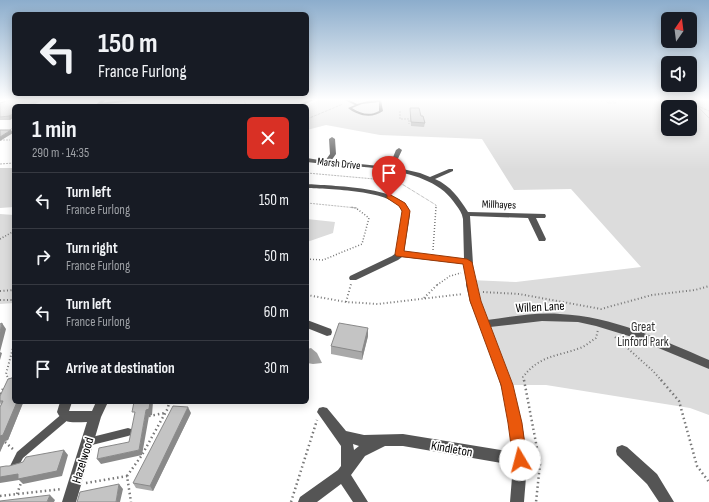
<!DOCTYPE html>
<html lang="en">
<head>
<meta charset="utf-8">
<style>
  :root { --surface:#171b24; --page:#20242c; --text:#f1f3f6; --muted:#9ea1a6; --line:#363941 }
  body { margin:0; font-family:"Sofia Sans Condensed",sans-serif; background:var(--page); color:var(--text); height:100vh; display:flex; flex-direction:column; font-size:15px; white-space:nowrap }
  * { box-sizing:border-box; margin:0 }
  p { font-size:13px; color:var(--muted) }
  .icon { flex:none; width:22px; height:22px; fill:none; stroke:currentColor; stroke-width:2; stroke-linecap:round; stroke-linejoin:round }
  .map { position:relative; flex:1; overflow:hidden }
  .sheet { position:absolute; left:12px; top:104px; width:297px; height:300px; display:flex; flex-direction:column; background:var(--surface); border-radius:6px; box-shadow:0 2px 10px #0003 }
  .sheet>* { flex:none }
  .top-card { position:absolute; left:12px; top:12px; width:297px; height:84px; border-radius:6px; box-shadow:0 2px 10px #0003; background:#171b24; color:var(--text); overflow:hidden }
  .needle { width:26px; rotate:14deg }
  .buttons { position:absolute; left:661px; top:12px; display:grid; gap:8px }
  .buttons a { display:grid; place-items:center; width:36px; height:36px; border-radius:6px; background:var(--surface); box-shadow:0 2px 10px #0003; font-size:20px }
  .pin { position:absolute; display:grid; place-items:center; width:34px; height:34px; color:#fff; margin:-41px -17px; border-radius:50% 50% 50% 0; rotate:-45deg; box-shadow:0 0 4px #0007 }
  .pin .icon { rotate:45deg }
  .me { position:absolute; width:44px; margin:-22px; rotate:352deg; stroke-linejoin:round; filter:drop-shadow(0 0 3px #0008) }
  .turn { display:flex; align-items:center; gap:14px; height:84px; padding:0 20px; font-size:18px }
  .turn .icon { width:52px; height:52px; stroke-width:2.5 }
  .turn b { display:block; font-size:28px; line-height:34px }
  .round { display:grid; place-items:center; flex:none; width:42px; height:42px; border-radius:6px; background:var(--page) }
  .headline { display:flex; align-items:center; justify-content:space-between; height:68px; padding:0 20px }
  h1 { font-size:24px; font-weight:700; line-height:30px }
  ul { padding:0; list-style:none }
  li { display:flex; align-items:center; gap:12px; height:56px; padding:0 20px; border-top:1px solid var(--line) }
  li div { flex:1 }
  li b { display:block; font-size:15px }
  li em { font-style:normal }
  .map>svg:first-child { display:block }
</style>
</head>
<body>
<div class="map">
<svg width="709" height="502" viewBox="0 0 709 502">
  <rect width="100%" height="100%" fill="#fff"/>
  <path fill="#dcdcdc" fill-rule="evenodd" d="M320,99H709V415L690,408L546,385H507L470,280L516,282L641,267L571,189L514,190L482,139L380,135L326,125L307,130V106ZM668,107H690V129H668Z
    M0,168H14V207L0,208Z
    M0,214L14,215V303L0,304Z
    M307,219L335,222L333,233L307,242Z"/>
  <path fill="#a3a3a3" d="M311,348L317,353L322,363L313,364L307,363V349Z"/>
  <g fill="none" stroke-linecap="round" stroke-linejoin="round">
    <path stroke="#777" stroke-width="1" stroke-dasharray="0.5 1" stroke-linecap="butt" d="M188,99C209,106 230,103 251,99
      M483,99L614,101L635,99
      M604,99L608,103H616L610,99
      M660,99L681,103
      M675,99L699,108L709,118
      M682,99L709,111
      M0,100H10
      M244,101L247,106
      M36,105L55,106
      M201,106L204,103
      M400,111V119H409V124
      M307,119L343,104
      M10,130L14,127
      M0,140H10
      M0,164L14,163
      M307,173L397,181L436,205V208
      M307,203L357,208"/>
    <path stroke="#777" stroke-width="1.5" stroke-dasharray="1 2" stroke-linecap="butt" d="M0,239L14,231
      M433,250L436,207
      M307,259L323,260L362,244L369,218L356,208L350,207
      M437,285L450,276L461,273"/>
    <path stroke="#777" stroke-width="2" stroke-dasharray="1 2.5" stroke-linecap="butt" d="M0,291L14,290
      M483,292L519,294L601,309L652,295L695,290L709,286
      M307,295L346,302L378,304L463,294
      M424,298L438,284
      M0,300H14
      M346,302L351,284
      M615,337L653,371L662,381
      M9,380L6,374L14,344
      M524,381L523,377C540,355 556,357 580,348C586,346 591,341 596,338L598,330"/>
    <path stroke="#777" stroke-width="2.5" stroke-dasharray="1.5 3" stroke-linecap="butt" d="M524,380L540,464L536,502
      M661,380L679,401L697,466L709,482
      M0,394L3,389
      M149,416L165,413
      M5,442L14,450
      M127,476L142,455L168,408L169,402
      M86,483L127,476L131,502
      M17,494L22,480
      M0,496L62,489
      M291,502L317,420"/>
    <path fill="#555" fill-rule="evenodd" d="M133,99H142L140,100L99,105L97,104L99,103Z
      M151,99H159C157,100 152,101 151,99Z
      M343,99H347L357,104L368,101L381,100L383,111C372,119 358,116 348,108L355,105ZM379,102V111C370,116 361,114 352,108L362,104Z
      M66,412L69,413L70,416L69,419L23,458L17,469L14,470L11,469L10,466L17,452L63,413Z
      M128,428L131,429L132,432L131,435L128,436L88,446L85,445L84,442L85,439L88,438Z"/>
    <path fill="#555" fill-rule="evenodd" d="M58,99H74C71,101 61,101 58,99Z
      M102,99H106L100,106H95Z
      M310,99H315L302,106H296Z
      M332,137L335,139L336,154L331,161L389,167L396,150L399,148L402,150L394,167L420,173L430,177L449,169H453V171L435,179C451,186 459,198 468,212L545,214L546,216L545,218H536L546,239L545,241H539L528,218L470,216L474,280L473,282L470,283L466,280L464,264L402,257L398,260L356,280H350L349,278L350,276L392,256L396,253C398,244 405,218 402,211C396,190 326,189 307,188V184C328,186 409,186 410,214L404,252L464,259L463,219C462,213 459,209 456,205C431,163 351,168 307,162V158L325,161L330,154L329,139Z
      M475,298L478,299L480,301L487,320C511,317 536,312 560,314C612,316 662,340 709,360V369L632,337L596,326L578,322L542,321L490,327C506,369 525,414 526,459C527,473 525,488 524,502H510L513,465L403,446H385L365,456L351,475L368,502H353L341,484L317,502H298L300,497L338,470L341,466V446L317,412L319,408L323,407L327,408L346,431L364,435L403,434L513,452C511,400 488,349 470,301L472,299ZM353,444L359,446L354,450Z
      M307,320L331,329L332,332L331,335L327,336L307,328Z
      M60,402H72L69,411H92L96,402H108L101,417L76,502H62L87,422C75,422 63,425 57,412Z
      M622,445L627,447L657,474L674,502H659L647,484L617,455L616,451L617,447Z"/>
    <path stroke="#555" stroke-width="8" d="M470,280L471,285"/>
    <path stroke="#555" stroke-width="10" d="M471,284L475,301"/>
  </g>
  <path fill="#a9a9a9" d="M13,99L10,120H0V103Z
    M410,108L421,116L425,123L424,127L411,126Z
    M368,328V336L362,360L331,354V346Z
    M0,396L14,402L23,403L8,440L5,441L0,452V407L1,405L0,403Z
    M191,413L153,491L136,488L133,483Z"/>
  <path fill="#898989" d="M38,99H44L32,106H26Z
    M14,113V117L10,120L9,116Z
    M11,130L13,133L0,141V137Z
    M2,323L6,329L0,352L2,353L0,360V332Z
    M368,328V336L362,360V352Z
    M17,402H23V403L8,440L5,441L0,452V436Z
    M150,402H153L152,415L149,416L142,455L101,464L97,459L139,450L146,410Z
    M188,407L191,413L153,491L150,486Z
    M64,450L68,455L62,476L23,484L19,480L0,483V477Z
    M119,484L123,489L120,502H116Z
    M50,495L55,500L54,502H47Z"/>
  <path fill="#c4c4c4" stroke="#898989" d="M13,99H38L26,106H14V113L9,116L0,117V103Z
    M410,108H419L421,116H423L425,123L411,122Z
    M0,130H11L0,137Z
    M2,323L0,332V324Z
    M339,323L368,328L362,352L331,346Z
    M14,374V402H17L3,435L0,436V407L3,401H0V396L8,379L12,378Z
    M134,402H150L149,409L146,410L139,450L97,459L99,448L129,442L135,412H132Z
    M173,406L188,407L150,486L133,483Z
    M64,450L57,471L18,479V474L0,477V467L6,466H9L23,462L26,457Z
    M119,484L116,502H77L80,492Z
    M50,495L47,502H0V501Z"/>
  <linearGradient id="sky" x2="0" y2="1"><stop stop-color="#8cadcc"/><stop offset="0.59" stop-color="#fff"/><stop offset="1" stop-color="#fff" stop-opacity="0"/></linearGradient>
  <rect width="709" height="169" fill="url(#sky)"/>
  <path fill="#ea580c" stroke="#983908" d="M389,194L405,203L410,211L404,251L467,259L472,262L481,301L513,385L522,423L527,460L525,465L520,468L515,465L513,460L508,423L501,385L470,301L463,264L396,256L395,254L402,211L399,206L387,198V195Z"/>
  <g text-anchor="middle" stroke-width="3.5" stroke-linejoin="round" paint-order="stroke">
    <g font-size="11" fill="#000" stroke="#fff">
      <text transform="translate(339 163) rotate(6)" y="4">Marsh Drive</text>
      <text transform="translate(499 204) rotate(2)" y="4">Millhayes</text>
    </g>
    <g font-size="13" fill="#000" stroke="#fff">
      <text transform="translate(540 306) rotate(-3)" y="5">Willen Lane</text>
      <text transform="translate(452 448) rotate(10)" y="5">Kindleton</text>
      <text transform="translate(82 460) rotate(-73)" y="5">Hazelwood</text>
    </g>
    <g font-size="13" fill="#333" stroke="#fff">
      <text x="643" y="331">Great<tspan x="643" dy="15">Linford Park</tspan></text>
    </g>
  </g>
</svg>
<div class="buttons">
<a><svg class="needle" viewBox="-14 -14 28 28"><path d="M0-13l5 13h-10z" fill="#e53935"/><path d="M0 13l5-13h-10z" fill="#9ea1a6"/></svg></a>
<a><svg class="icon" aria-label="sound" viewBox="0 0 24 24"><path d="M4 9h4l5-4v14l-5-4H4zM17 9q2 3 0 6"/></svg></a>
<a><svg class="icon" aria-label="layers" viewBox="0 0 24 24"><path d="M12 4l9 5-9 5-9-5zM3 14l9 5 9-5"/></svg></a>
</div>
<div class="pin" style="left:389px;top:197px;background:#d93025"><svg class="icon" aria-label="arrive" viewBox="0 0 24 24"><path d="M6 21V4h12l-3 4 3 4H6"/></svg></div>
<svg class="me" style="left:520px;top:460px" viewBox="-20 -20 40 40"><circle r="19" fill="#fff"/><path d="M0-13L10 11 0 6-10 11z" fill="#ea580c"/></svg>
<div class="top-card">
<div class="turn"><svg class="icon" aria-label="left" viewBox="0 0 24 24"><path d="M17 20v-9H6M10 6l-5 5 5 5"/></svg><div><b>150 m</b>France Furlong</div></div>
</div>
<section class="sheet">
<div class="headline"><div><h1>1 min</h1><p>290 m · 14:35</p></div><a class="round" style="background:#d93025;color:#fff"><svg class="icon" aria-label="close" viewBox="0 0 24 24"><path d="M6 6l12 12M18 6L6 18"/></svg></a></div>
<ul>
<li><svg class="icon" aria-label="left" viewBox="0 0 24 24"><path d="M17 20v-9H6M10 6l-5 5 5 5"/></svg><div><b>Turn left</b><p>France Furlong</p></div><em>150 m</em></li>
<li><svg class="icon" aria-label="right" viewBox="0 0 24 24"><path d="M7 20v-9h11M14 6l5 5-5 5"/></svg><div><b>Turn right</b><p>France Furlong</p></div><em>50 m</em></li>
<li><svg class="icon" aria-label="left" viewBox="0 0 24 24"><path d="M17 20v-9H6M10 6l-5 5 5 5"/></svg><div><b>Turn left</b><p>France Furlong</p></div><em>60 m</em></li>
<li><svg class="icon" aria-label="arrive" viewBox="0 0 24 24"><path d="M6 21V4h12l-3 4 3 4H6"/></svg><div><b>Arrive at destination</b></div><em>30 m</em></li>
</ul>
</section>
</div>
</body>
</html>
